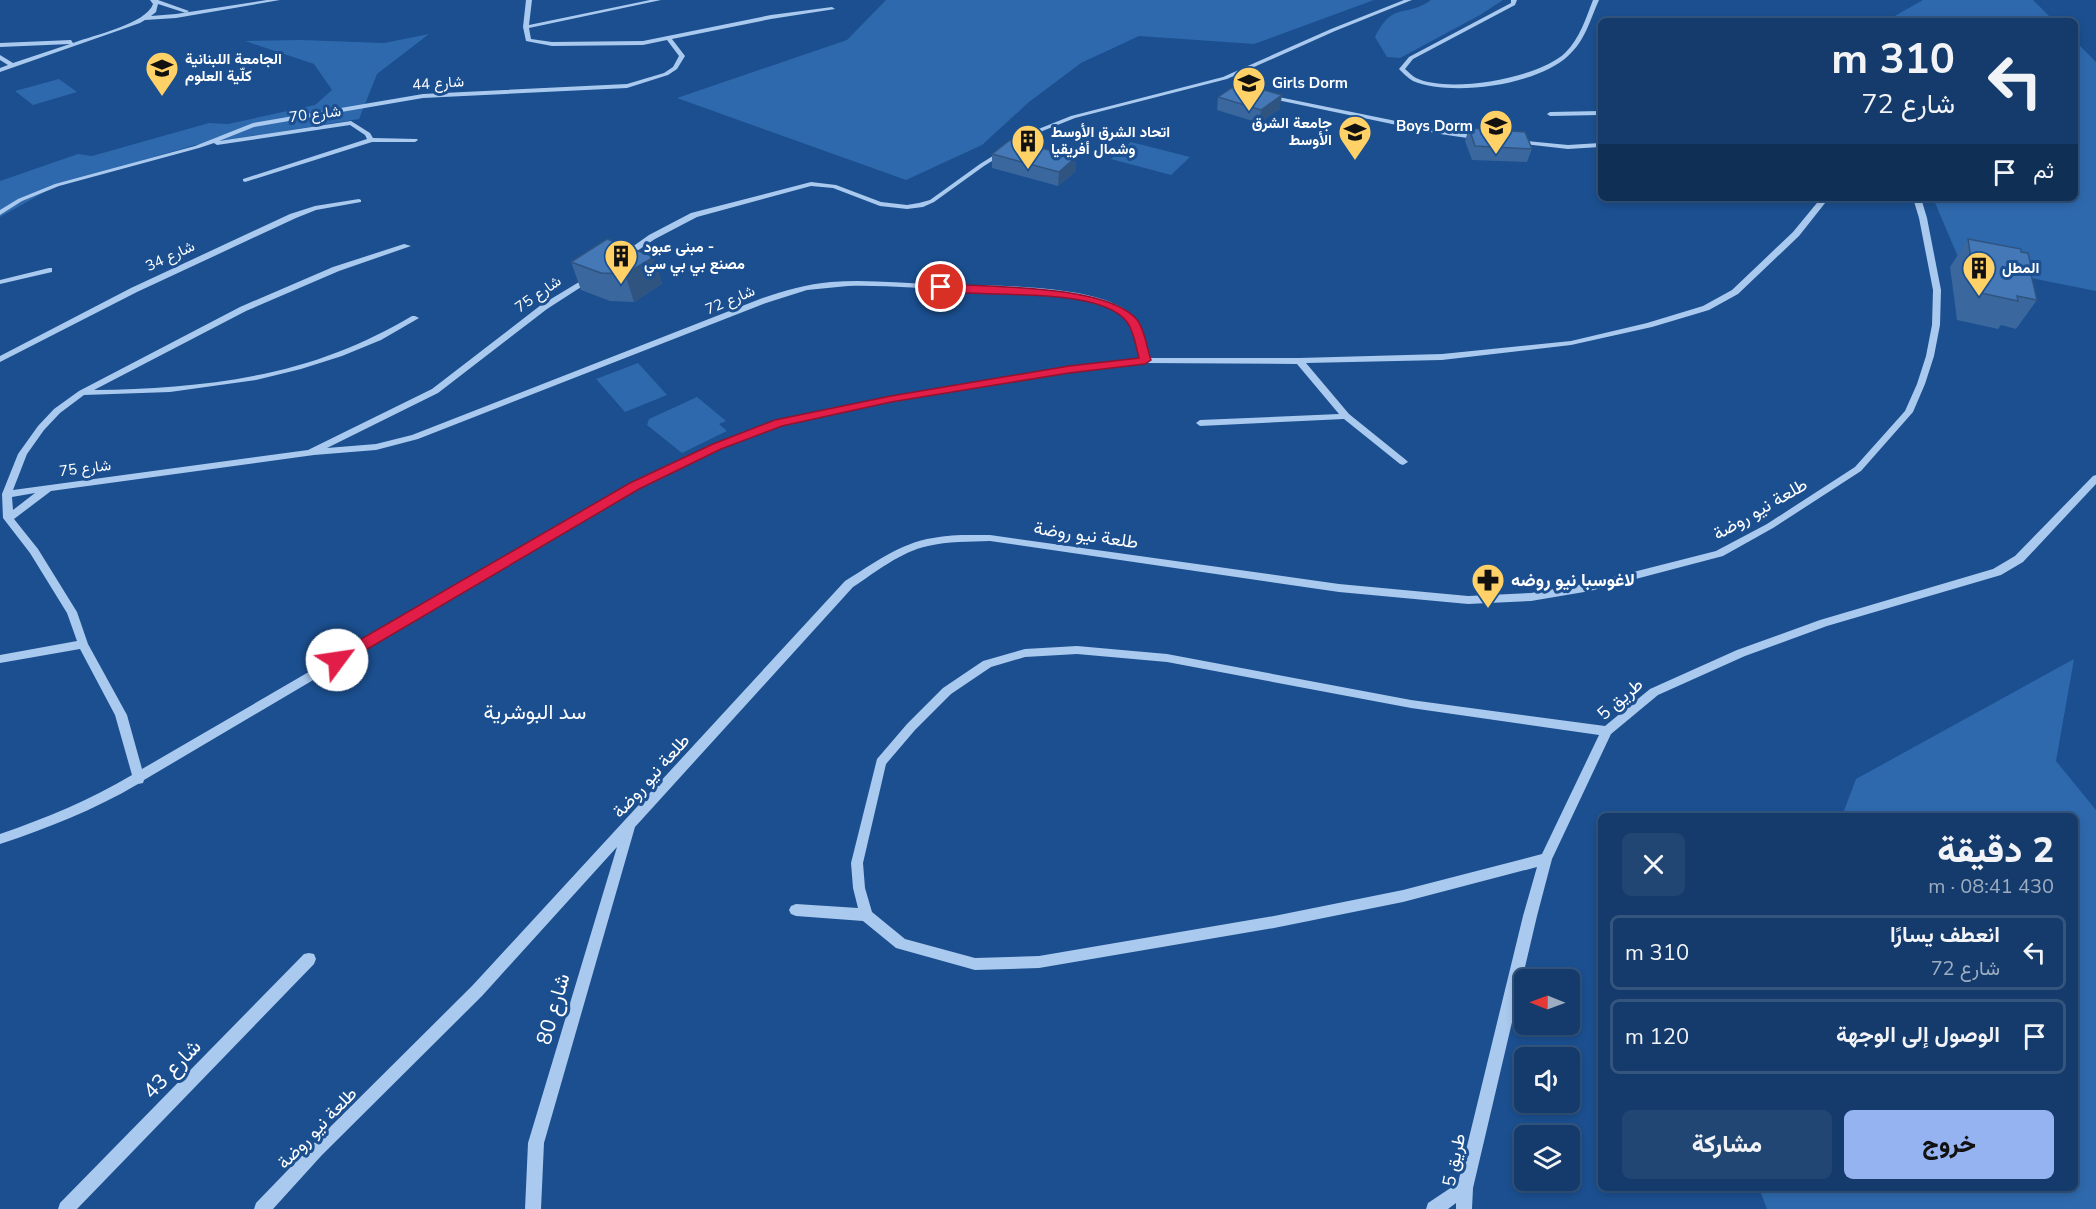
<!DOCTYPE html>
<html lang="ar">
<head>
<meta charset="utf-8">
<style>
  :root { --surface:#143b6b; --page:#214673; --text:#f1f3f6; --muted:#9dadc1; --line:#33557e; --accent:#95b2f1 }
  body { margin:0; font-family:"Nunito Sans",Vazirmatn,sans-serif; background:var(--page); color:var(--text); direction:rtl; height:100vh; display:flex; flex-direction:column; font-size:22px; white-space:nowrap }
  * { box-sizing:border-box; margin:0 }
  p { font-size:20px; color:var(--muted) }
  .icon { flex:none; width:33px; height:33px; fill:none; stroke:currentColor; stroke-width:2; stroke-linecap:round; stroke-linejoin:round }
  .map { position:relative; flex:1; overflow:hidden; direction:ltr }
  .drawer { position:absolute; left:1598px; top:813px; width:480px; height:378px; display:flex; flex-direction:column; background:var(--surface); border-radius:9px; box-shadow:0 3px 9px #0003,0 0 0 2px var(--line); direction:rtl }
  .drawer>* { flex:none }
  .guide { position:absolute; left:1598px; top:18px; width:480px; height:183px; border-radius:9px; box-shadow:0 3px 9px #0003,0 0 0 2px var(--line); direction:rtl; background:#143b6b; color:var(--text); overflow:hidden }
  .needle { width:39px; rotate:271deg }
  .fabs { position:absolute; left:1514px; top:969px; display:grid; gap:12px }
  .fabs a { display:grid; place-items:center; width:66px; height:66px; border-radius:9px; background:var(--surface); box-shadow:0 3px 9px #0003,0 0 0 2px var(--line); font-size:30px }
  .pin { position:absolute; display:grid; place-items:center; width:51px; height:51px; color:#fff; margin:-26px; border:3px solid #fff; border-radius:50%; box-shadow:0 2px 6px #0007 }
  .me { position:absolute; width:66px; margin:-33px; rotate:59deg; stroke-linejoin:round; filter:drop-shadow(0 0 4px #0008) }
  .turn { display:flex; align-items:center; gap:21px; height:126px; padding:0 24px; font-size:27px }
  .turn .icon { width:78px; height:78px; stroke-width:2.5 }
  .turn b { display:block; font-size:42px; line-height:51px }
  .then { display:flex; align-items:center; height:57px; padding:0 24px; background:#0003; gap:12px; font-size:22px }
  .round { display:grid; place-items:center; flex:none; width:63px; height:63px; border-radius:9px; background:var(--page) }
  .overview { display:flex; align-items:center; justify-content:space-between; height:102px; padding:0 24px }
  h1 { font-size:36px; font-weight:800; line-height:45px }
  .action { display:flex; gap:12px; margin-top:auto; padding:12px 24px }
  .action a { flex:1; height:69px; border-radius:9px; background:var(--accent); color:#111; font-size:24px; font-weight:800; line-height:69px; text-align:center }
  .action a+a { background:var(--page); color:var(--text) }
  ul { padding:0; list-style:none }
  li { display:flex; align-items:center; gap:18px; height:75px; margin:0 12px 9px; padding:0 12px; border:3px solid var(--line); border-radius:9px }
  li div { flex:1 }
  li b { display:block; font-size:22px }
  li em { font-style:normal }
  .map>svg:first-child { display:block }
</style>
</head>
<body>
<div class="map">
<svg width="2096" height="1209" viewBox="0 0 2096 1209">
  <rect width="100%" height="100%" fill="#1b4f8f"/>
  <path fill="#2e69ad" d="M886,0H1374L1254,44L1139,36L1081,63L1029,102L982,145L906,180L677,98L847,40Z
    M1431,0H1503L1480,15L1400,58L1387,57L1375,37C1394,0 1404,19 1431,0Z
    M1923,0H2033L2054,21H1886Z
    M429,34L377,74L359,119L195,145L57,185L0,217V181L78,154L92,156L209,123L228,124L315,105L332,90L314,64L245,41L302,40L384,43Z
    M2075,41L2096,62V291L1961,264L1933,198H2074Z
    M59,79L77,92L33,105L15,91Z
    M1131,142L1190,157L1171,175L1111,159Z
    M638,363L667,395L625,412L596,379Z
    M697,397L726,421L719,424L727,431L682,453L647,425L649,419Z
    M2074,659L2056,761L2096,810V1209H1767L1759,1188H2074V816H1842L1856,779Z"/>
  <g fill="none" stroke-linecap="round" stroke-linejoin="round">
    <path fill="#a9c9ee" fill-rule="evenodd" d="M150,0H158L189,11L186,13L158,4L156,12L151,16L176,14L267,0H280L176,18L145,20L140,23L0,72V68L8,65L0,60V55L13,63L70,44L0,47V43L71,40L73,43C94,35 146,24 153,4Z
      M526,0H532L529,25L650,0H661L529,28L531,39L552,42L643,41L771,15L832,7L835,9L771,19L672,39L685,56L677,69L668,75L627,88L423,98L254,127L219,141L351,121L370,133L373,138L417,139L418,140L415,142H372L245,182L243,181V179L367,139L365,135L350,125L217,145L214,143L199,148L59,186L22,201L0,215V210L18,199L55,184L195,146L253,123L423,94L627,84L664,73L673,67L679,56L667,40L643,45L552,46L526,41L523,27Z
      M1404,0H1412L1335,31L1227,79L1075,118L1035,134L984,166L934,202L923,207L907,209L880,206L833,188L811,186L697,217L655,239L625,259L618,257L649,235L691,213L811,182L836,185L881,202L907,205L919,203L930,200L980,164L1031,132L1071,116L1223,77L1331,29Z
      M1511,0H1517L1515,5L1413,59L1405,69C1409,72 1412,76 1416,78C1449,94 1539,78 1565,53C1580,38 1586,18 1593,0H1599C1590,20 1585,41 1568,56C1537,85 1452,97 1413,81C1408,78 1403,73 1399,69L1409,57L1511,3Z
      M1269,95L1440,130L1481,136L1484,138L1481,140L1440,134L1267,98L1266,97Z
      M1600,111V115L1550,116L1547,114L1550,112Z
      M1517,140L1568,145L1600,143V147L1568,149L1515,143V141Z
      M1821,198H1829L1799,236L1738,294L1709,310L1652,327L1571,345L1442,360L1306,363L1349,414L1406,460L1408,462L1403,465L1400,464L1344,419L1200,426L1196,423L1200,420L1339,414L1297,364L1145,363L1069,373L891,402L781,425L720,448L638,488L144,780L143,783L138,784C94,810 48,828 0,844V834C46,818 90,800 132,775L115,715L80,649L0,663V655L77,641L67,613L30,553L3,518L2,494L18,454L38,426L54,409L79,391L240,307L333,267L404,244L411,246L339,271L246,311L94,390C175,389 261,382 338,352C364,342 388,330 412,316H415L419,318L381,340L342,356L301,369L256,380L170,392L84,395L60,413L44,430L27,454L13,490L308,450L432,389L541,305L589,276L593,278L592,280L547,309L438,393L327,448L376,444L412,435L760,299C783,291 807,284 831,282C865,279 898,283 932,284C982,286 1078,283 1121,307C1139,317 1145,339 1149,358H1299L1442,354L1571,341L1647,323L1703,306L1732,290L1793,232ZM848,286C886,285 924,289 962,290C1004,292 1081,290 1116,311C1133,320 1137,341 1140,358L1069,367L891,396L779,420L714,444L632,484L142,769L127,715L88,644L77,612L38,549L14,519L51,491L314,455L376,450L418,439L766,303L807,290ZM35,493L13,510L12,497Z
      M1913,198H1921L1927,218L1941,290L1940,325L1934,356L1925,384L1913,412L1861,471L1773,528L1723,556L1590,591L1531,601L1468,604L1339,592L990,541C969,542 948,541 928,546C900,552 876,572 853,587L635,827L544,1143L541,1209H525L528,1143L617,847L482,996L322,1155L273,1209H254L256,1203L312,1145L472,986L845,581C873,564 900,543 933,538C952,534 971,535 990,535L1339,584L1468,596L1531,593L1590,583L1716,551L1767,524L1855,467L1905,411L1917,384L1926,356L1932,325L1933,290L1919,218Z
      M359,199L361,200V202L316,210L296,218L137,292L0,362V356L131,288L290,214L315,206Z
      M49,268H52V272L0,284V280Z
      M2096,475V484L2023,562L2001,575L1827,626L1745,656L1658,695L1611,734L1552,859L1537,916L1473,1188L1472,1209H1456V1203L1448,1209H1426L1428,1203L1458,1183L1523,916L1537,867L1403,902L1274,928L1039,968L975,970L896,948L863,921L796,916L791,914L789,910L791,906L796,904L858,908L853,888L851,863L877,759L907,724L943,688L983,661L1025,649L1077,646L1167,654L1411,700L1605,726L1650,689L1737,650L1820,620L1993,569L2015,556L2093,476ZM1077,654L1167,662L1411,708L1599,735L1542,854L1403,890L1274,916L1039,956L975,958L905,939L872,912L865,888L863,863L886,764L915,730L951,694L991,667L1025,657Z
      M309,953L314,954L316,959L314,964L77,1209H58L60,1203L304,954Z"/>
  </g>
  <path fill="#3a679d" d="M1218,97L1280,109L1259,123L1217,110Z
    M1469,128L1532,149L1527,162L1472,160L1465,141Z
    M992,154L1076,171L1058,186L992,168Z
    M1968,239L2021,252L2032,270L2031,272L2037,300L2016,329L2001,325L1998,329L1957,320L1950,267Z
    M654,257L662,284L634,302L610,301L581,290L571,262Z"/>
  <path fill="#305480" d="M1282,95L1280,109L1259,123L1261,110Z
    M1076,157V171L1058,186L1059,172Z
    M654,257L662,284L634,302L625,274Z"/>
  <path fill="#4478b7" stroke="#305480" stroke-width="1.5" d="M1239,83L1282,95L1261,110L1218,97Z
    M1469,128L1525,132L1532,149L1475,146Z
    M1010,140L1076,157L1059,172L992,154Z
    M607,239L654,257L625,274L601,273L571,262Z
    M1968,239L2021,249V252L2028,253L2032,270H2030L2037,300L2017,296L2018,301L1976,292Z"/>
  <path fill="#e11d48" stroke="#92132f" stroke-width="1.5" d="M941,284C986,287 1110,284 1138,321C1145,331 1147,349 1151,360L1145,364L1069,373L891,402L782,426L721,449L639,489L342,664H332L330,660L332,656L630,483L713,444L775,420L891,396L1069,366L1139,358C1136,347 1134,331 1127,322C1099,285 983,299 938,290L936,287Z"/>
  <defs>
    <symbol id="university-pin" viewBox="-11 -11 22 30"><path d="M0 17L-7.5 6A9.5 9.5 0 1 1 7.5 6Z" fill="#ffd166" stroke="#1b4f8f"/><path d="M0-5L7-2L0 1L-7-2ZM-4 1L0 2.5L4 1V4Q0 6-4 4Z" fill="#111"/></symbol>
    <symbol id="building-pin" viewBox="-11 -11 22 30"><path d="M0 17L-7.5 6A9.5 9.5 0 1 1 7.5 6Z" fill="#ffd166" stroke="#1b4f8f"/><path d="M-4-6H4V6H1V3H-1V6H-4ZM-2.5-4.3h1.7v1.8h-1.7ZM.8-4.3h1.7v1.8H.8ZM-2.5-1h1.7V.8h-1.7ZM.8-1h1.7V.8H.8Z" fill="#111"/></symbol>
    <symbol id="pharmacy-pin" viewBox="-11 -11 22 30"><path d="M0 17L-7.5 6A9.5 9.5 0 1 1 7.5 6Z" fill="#ffd166" stroke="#1b4f8f"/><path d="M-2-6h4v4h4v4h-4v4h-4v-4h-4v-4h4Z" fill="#111"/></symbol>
  </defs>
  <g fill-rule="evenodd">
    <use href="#university-pin" x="143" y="49" width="38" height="52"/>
    <use href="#university-pin" x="1230" y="64" width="38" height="52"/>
    <use href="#university-pin" x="1477" y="107" width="38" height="52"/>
    <use href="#university-pin" x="1336" y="113" width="38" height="52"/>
    <use href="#building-pin" x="1009" y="122" width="38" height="52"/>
    <use href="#building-pin" x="602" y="237" width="38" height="52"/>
    <use href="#building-pin" x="1960" y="249" width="38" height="52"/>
    <use href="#pharmacy-pin" x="1469" y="561" width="38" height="52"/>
  </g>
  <g text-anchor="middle" stroke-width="6" stroke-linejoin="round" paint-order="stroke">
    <g font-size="15" font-weight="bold" fill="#fff" stroke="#1b4f8f" text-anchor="start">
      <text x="185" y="64">الجامعة اللبنانية<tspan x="185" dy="17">كلّية العلوم</tspan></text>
      <text x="1272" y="88">Girls Dorm</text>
      <text x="1332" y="128" text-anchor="end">جامعة الشرق<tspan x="1332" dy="17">الأوسط</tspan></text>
      <text x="1473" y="131" text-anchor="end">Boys Dorm</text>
      <text x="1051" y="137">اتحاد الشرق الأوسط<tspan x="1051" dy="17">وشمال أفريقيا</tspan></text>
      <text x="644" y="252">مبنى عبود -<tspan x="644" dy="17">مصنع بي بي سي</tspan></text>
      <text x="2002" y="273">المطل</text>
    </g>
    <g font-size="15" fill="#fff" stroke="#1b4f8f">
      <text transform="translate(438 83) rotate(-4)" y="5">شارع 44</text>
      <text transform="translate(315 114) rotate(-7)" y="5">شارع 70</text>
      <text transform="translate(170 256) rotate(-25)" y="5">شارع 34</text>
      <text transform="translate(538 294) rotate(-35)" y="5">شارع 75</text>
      <text transform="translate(730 300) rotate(-23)" y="5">شارع 72</text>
      <text transform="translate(85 468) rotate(-7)" y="5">شارع 75</text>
    </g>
    <g font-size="18" fill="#fff" stroke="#1b4f8f">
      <text transform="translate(1760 509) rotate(-30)" y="6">طلعة نيو روضة</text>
      <text transform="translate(1086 535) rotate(8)" y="6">طلعة نيو روضة</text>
      <text transform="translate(1620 699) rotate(-41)" y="6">طريق 5</text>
      <text transform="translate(651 776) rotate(-48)" y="6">طلعة نيو روضة</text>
      <text transform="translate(317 1128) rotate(-46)" y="6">طلعة نيو روضة</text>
      <text transform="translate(1454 1160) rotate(-78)" y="6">طريق 5</text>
    </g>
    <g font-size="18" font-weight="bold" fill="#fff" stroke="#1b4f8f" text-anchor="start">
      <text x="1511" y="586">لاغوسبا نيو روضه</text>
    </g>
    <g font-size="21" fill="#fff" stroke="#1b4f8f">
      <text x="535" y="719">سد البوشرية</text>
    </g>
    <g font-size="21" fill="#fff" stroke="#1b4f8f">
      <text transform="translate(553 1009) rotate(-74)" y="7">شارع 80</text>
      <text transform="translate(172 1069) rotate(-46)" y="7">شارع 43</text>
    </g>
  </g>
</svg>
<div class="fabs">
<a><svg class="needle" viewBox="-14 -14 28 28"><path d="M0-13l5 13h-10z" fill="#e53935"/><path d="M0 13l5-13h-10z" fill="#9dadc1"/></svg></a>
<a><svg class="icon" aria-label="sound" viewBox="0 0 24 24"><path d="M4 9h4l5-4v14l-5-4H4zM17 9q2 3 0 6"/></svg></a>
<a><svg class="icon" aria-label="layers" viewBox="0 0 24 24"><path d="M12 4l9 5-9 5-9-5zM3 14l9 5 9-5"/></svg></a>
</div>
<div class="pin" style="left:941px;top:287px;background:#d93025"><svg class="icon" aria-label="arrive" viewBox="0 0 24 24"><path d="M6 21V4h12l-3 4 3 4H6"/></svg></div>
<svg class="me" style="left:337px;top:660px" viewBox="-20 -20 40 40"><circle r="19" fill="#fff"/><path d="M0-13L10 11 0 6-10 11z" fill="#e11d48"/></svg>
<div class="guide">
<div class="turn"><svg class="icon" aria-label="left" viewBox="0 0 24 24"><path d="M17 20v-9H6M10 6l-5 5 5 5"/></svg><div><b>310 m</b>شارع 72</div></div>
<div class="then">ثم<svg class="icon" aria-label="arrive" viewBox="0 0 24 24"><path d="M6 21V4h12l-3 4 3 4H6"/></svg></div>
</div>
<section class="drawer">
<div class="overview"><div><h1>2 دقيقة</h1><p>430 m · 08:41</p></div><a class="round"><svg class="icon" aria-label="close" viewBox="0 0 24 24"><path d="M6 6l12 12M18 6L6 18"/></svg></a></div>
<ul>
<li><svg class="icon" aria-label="left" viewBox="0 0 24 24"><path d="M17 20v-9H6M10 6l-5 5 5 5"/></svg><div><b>انعطف يسارًا</b><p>شارع 72</p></div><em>310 m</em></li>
<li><svg class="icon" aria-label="arrive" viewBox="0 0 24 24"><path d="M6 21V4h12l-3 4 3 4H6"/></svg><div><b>الوصول إلى الوجهة</b></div><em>120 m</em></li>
</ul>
<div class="action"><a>خروج</a><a>مشاركة</a></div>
</section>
</div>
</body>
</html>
